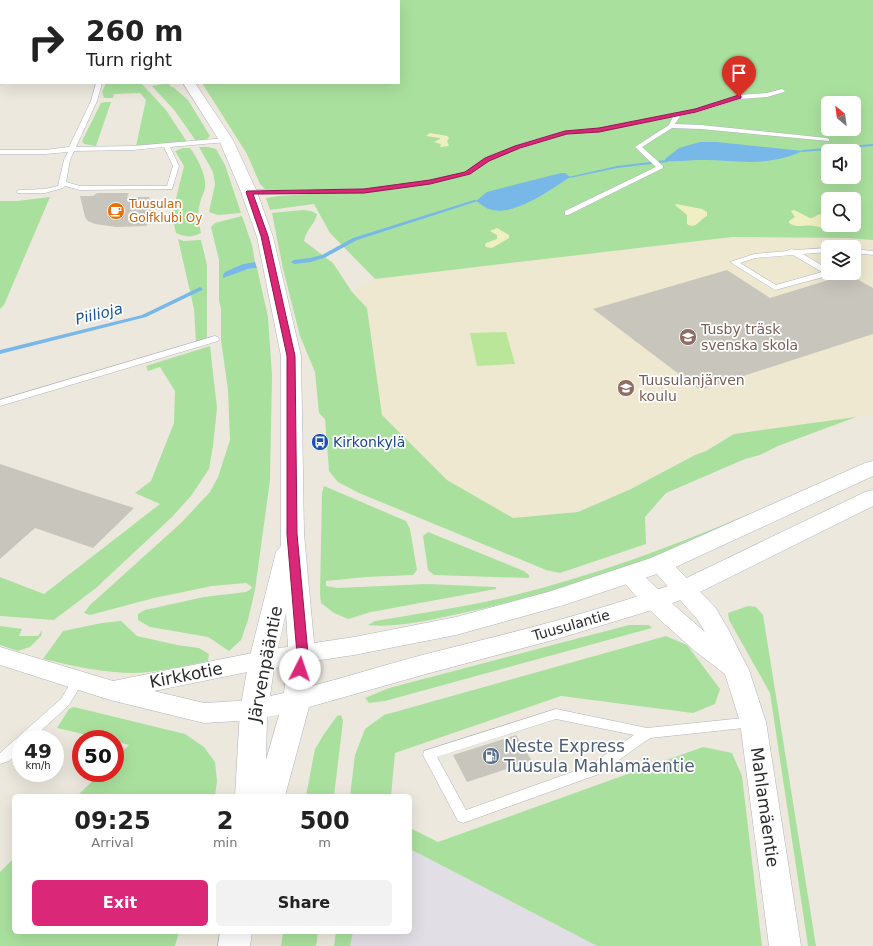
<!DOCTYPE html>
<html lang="en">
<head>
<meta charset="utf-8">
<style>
  :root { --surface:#fff; --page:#f2f2f2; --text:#222; --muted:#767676; --accent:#db2777 }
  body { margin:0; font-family:"DejaVu Sans",sans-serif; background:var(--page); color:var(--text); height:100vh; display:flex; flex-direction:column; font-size:15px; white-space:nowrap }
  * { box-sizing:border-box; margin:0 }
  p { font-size:13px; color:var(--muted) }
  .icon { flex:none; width:22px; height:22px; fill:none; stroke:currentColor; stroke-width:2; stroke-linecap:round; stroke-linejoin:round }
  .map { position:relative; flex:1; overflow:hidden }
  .panel { position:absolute; left:12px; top:794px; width:400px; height:140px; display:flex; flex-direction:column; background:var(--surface); border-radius:6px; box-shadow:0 4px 16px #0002 }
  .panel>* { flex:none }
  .top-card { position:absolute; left:0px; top:0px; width:400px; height:84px; box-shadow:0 4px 16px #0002; background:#fff; color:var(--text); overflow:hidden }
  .needle { width:26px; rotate:331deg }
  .tools { position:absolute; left:821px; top:96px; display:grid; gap:8px }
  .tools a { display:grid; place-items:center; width:40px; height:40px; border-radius:6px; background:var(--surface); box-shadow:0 4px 16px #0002; font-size:20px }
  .speed { position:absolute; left:12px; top:730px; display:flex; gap:8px; font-size:20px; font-weight:700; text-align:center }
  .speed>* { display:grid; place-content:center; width:52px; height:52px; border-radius:50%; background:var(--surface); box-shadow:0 4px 16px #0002; line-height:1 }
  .speed small { font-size:10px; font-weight:400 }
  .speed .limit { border:6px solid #d22; background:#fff; color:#111 }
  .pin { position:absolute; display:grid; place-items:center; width:34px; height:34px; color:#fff; margin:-41px -17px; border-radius:50% 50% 50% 0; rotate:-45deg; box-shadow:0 0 4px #0007 }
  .pin .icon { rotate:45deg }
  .me { position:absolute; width:44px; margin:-22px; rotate:4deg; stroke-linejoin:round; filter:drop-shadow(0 0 3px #0008) }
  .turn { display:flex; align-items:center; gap:14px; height:84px; padding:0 20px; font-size:18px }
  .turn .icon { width:52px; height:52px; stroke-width:2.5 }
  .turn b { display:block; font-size:28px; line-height:34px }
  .eta { display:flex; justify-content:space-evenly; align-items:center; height:68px; text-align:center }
  .eta b { font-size:24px; font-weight:800; line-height:28px }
  .button { display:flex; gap:8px; margin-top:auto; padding:8px 20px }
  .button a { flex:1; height:46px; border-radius:6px; background:var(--accent); color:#fff; font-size:16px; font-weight:800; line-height:46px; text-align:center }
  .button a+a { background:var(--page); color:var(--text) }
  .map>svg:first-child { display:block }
</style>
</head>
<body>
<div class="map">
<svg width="873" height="946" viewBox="0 0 873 946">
  <rect width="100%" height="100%" fill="#ece8de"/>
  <path fill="#e1dee5" d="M410,849L597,946H350L353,932H410Z"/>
  <path fill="#ede8cf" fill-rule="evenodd" d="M732,237L848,238L873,240V415L734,434L706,451L695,455L631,489L578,512L513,518L447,480L382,415L367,308L352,292L375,279ZM828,247H854V273H828Z"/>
  <path fill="#aae09e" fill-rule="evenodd" d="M133,0H873V240L848,238L732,237L375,279L330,233L314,204L270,210L266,198L278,196L309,194L307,191L265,189L260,184L247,154L202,83H399V1ZM828,103H854V129H828ZM828,151H854V177H828ZM828,199H854V225H828Z
    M106,83H141L166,110L187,142L136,146L146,100L140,93L114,94L113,98H104L102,92Z
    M169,83L171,87H173L188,100L210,136L207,139L196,141L175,111L152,86Z
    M106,102H111L96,146L84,144L82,141L101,103Z
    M199,147H208L216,149L225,165L241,213L218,215L209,212L215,184L213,172Z
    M183,148H190C197,157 207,176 205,188C204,193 201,198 200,203C197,213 199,223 201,233C191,238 186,237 176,233L172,215L184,166L175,151Z
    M50,197L4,305L0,309V201H17Z
    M303,210L311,211L317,214C315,224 306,230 304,241L333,263L352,292L367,308L382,415L447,480L513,518L578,512L631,489L695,455L706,451L734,434L856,417L778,446L760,455L745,459L666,493L645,517L646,544L560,573L546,570L359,493L338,482L329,471L325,419L319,413L315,372L300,336L283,269L272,213Z
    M242,216L252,245L255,262L243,264L223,275C235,273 245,269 257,268L268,317L272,375L270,480L255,590L248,620L241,640L229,651L208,637L150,627L138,620V614L145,610L204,597L246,592L251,589L252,587L246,583L212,586L154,598L90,615L84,613L90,605L181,523L210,492L218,477L230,440L228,390L221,340V309L219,300V260L211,227L215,223Z
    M178,239L184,241L201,240L207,265V338L196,343L194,309Z
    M210,346L217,408L213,446L209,469L191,496L172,517L96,588L54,620L0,616V577L44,594L160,504L135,493L151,481L174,423L175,391L160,367L148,371L146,366Z
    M324,486L406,521L410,529L417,570L413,575L366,577L326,581V586L337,588L427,584L496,587V589L371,612L348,619L334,613L321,603L320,593L322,493Z
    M751,513L754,515C732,525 710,536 687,545C614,575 536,598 458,614C429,620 398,628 368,625L375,621C416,614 458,608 498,599C585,579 669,548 751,513Z
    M428,532L524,571L529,575V578L434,575L428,570L423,536Z
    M748,606L756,607L763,615L816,946H808L770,693L729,620L728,613Z
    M121,621L137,636L177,645L199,648L209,654L208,661C184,666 160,672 135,673C104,673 73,666 43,659L63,631L102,623Z
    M629,625H649L652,628L385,701L369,703L365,698L389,688Z
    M0,626L22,629L19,636H38L42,630L41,636L30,647L18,651L0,645Z
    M666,636L687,645L720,689L715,704L693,713L561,696L395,753L391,796H350L355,755L365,729L384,715Z
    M74,707L185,734L204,747L215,762L217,781L215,796H77L101,773H115V759L129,745L115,741V739H104L57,728L69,709Z
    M341,715L343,721L334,796H306L315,749L324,734L337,716Z
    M703,747L732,753L742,776L762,946H597L410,849V828L438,842Z
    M14,858V932H179L175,946H0V872Z
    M283,932H318L316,946H281Z
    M336,932H353L350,946H334Z"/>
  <path fill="#efefc3" d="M430,133L447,136L449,138L447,141L449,146L440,147L441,144L434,142L440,139V138L426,136Z
    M676,204L702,209L707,212V216C699,220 696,230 687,224V215L675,205Z
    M794,210L810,218C816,218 817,212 825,215L828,225H832C826,230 820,227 814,226C804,224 798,229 789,223V221L795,217L791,211Z
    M497,228L509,235V238L492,248L486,247L485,245L486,243L497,239V235L490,231Z"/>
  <path fill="#bae69a" d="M506,332L515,364L477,366L470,333Z"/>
  <path fill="#77b8e8" d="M700,142H717L803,151C764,168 740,160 700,160C688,160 677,162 666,161L665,159L679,148Z
    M561,173H565L570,177C552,189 512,218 489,209C485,208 480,203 476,201L487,192Z
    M255,262L257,268L248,269L223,278V275L225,272L243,264Z"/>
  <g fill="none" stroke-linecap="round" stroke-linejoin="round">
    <path fill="#77b8e8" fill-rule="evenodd" d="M873,144V146L803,152L801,151L803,150Z
      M666,160H668V162L617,168L570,178L568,177L617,166Z
      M474,200L478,201L357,240L326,257L311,262L294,264L291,262L294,260L310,258L322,255L353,238Z
      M200,287L203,289L202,290L146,317L0,354V350L142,315Z"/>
  </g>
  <path fill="#c8c6bc" d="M97,193H129L127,197H149L155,214L146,226L116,227L95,224L88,221L85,217L80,196H93Z
    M727,270L770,298L848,274L873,288V334L700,390L593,309Z
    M0,464L78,490L134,508L93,548L35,528L0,559Z
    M516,735L532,761L467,782L453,755Z"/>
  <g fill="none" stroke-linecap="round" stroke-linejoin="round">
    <defs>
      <path id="service" d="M0,66H1V70H0Z
        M0,81L1,83H4L0,85Z
        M96,83H102L97,101L76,147L133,146L226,138L229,140L226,142L170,147L179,166L172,189L80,190L65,186L63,188L45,193H17V191L19,190L45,189L58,186L64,160L68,152L45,154H0V150H45L69,147L91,101ZM164,147L173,166L167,186H80L66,182L70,160L74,151L133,150Z
        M782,89L785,91L784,92L767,97L740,99L698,112L680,116L675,124L701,125L827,138L829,139V141L701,129L672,128L642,147L663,166V168L568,215H565V211L656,167L635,147L669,125L673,117L599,132L567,134L512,151L489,161L470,174L430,184L365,193L249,194L245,192L249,190L365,189L430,180L466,172L485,159L508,149L523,143L565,131L599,128L695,109L739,95L767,93Z
        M828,248V252L803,254L828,269V273H832L831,275L775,290L730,262L754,254L787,251L791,249L795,250ZM793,255L822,272L776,285L740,263L755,258Z
        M854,249L873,251V255L854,253Z
        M215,336L218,337L219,339L218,341L0,406V400Z
        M78,676L82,677L84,680L69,705L32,739H21V750L9,761L0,764V753L61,699L74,677Z
        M556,709L647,728L753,717L757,719L759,722L757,725L753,727L650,738L599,774L463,823L458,821L423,755L424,751ZM556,719L634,735L589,766L466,810L437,757Z"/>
      <path id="minor" d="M660,556L668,559L715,607L728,629L749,670L766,722L801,946H769L740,722L725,674L696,652L658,618L633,593L618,575L622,570L630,567L638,570L675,606L705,632L697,619L648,564L652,559Z
        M0,647L113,681L262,651L271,654L275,660L271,666L262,669L154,691L204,703L254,700L263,703L267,710L263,717L254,720L204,723L110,700L0,665Z"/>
      <path id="tertiary" d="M0,37H1V45H0Z"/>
      <path id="secondary" d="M110,0H122L123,1H111Z
        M183,83H195L233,140L257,192L273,237L301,356L304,534L314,643L354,637L456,617L548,592L651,558L865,463L873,461V476L669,570L564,605L456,635L354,655L314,661L312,686C350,676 388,664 426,654C510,633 594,613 676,583L865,492L873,490V506L694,595L662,607L557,639L426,674L309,707L285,796H235L240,710L249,660L276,552L281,546V356L257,237L241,192L219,140ZM286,613L288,647L278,648ZM287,666L284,693L270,696L274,668ZM279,715L266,760L267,717Z
        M220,932H252L250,946H218Z"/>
    </defs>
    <use href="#service" stroke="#b1b2be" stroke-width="1"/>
    <use href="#minor" stroke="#b1b2be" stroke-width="1"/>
    <use href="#tertiary" stroke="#b1b2be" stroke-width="1"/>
    <use href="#secondary" stroke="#b1b2be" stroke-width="1"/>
    <use href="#service" fill="#fff" fill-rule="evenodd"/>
    <use href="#minor" fill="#fff" fill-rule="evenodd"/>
    <use href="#tertiary" fill="#fff" fill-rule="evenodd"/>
    <use href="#secondary" fill="#fff" fill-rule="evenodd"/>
  </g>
  <path fill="#db2777" stroke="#8e194d" d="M739,95L741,96V98L696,112L599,132L567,134L520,148L489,161L470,174L430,184L364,193L253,194L268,236L295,356L297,534L308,654L304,672H296L295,669L297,654L287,534V356L261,236L246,192L247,191L364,189L430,180L465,172L485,158L515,146L565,131L599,128L695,109Z"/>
  <defs>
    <symbol id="cafe-disc" viewBox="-11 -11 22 22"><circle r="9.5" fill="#e8710a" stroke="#fff"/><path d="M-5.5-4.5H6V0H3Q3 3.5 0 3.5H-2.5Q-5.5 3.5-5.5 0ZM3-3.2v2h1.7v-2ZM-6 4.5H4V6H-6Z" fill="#fff"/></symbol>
    <symbol id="school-disc" viewBox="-11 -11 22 22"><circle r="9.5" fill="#8d6e63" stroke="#fff"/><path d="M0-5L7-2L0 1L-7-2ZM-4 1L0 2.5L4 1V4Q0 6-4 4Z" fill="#fff"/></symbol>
    <symbol id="bus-disc" viewBox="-11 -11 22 22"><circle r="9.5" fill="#1a4fb4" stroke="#fff"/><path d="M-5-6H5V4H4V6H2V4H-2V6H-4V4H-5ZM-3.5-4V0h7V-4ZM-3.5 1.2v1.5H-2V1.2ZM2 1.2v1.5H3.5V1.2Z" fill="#fff"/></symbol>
    <symbol id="fuel-disc" viewBox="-11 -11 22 22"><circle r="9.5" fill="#5c6f8a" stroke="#fff"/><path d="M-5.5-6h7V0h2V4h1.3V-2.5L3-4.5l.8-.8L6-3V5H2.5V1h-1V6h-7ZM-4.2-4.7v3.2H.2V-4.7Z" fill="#fff"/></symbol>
  </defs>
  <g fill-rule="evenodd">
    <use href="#cafe-disc" x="106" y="201" width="20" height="20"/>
    <use href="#school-disc" x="678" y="327" width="20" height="20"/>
    <use href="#school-disc" x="616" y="378" width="20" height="20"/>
    <use href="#bus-disc" x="310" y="432" width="20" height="20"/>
    <use href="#fuel-disc" x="481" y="746" width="20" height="20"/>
  </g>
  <g text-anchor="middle" stroke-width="3.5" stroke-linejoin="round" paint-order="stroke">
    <g font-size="12" fill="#c56008" stroke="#fff" text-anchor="start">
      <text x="129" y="208">Tuusulan<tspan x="129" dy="14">Golfklubi Oy</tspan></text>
    </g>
    <g font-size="14" fill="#785e54" stroke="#fff" text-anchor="start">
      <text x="701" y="334">Tusby träsk<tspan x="701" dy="16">svenska skola</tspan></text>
      <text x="639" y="385">Tuusulanjärven<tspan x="639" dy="16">koulu</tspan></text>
    </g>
    <g font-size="14" fill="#164399" stroke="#fff" text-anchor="start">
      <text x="333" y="447">Kirkonkylä</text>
    </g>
    <g font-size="14" fill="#2b2b2b" stroke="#fff">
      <text transform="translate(571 625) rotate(-16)" y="5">Tuusulantie</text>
    </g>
    <g font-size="15" font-style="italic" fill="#155596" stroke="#fff">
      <text transform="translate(99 314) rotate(-14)" y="5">Piilioja</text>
    </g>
    <g font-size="17" fill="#2b2b2b" stroke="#fff">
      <text transform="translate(265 664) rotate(-79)" y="6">Järvenpääntie</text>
      <text transform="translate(186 675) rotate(-11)" y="6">Kirkkotie</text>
      <text transform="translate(765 807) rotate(82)" y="6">Mahlamäentie</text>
    </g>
    <g font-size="17" fill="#4e5e75" stroke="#fff" text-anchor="start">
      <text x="504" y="752">Neste Express<tspan x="504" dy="20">Tuusula Mahlamäentie</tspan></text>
    </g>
  </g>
</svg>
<div class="tools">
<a><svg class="needle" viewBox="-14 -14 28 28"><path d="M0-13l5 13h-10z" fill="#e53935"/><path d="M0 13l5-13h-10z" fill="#767676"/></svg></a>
<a><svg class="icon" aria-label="sound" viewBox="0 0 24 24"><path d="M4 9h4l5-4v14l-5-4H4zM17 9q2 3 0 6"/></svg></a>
<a><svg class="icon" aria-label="search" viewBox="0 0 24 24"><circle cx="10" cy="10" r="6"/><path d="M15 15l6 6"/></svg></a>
<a><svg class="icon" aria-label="layers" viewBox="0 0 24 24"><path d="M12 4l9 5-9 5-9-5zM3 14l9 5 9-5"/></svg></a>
</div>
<div class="speed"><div>49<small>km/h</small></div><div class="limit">50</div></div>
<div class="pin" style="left:739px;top:97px;background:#d93025"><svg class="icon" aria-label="arrive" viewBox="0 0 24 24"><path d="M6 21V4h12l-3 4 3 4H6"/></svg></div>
<svg class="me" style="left:300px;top:669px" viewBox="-20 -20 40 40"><circle r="19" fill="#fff"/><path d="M0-13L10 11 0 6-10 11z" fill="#db2777"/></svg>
<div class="top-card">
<div class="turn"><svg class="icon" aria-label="right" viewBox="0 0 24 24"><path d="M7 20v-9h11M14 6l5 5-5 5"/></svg><div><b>260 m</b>Turn right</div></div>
</div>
<section class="panel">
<div class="eta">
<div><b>09:25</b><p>Arrival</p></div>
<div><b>2</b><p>min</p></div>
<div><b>500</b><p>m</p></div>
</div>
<div class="button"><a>Exit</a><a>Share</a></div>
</section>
</div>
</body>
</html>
